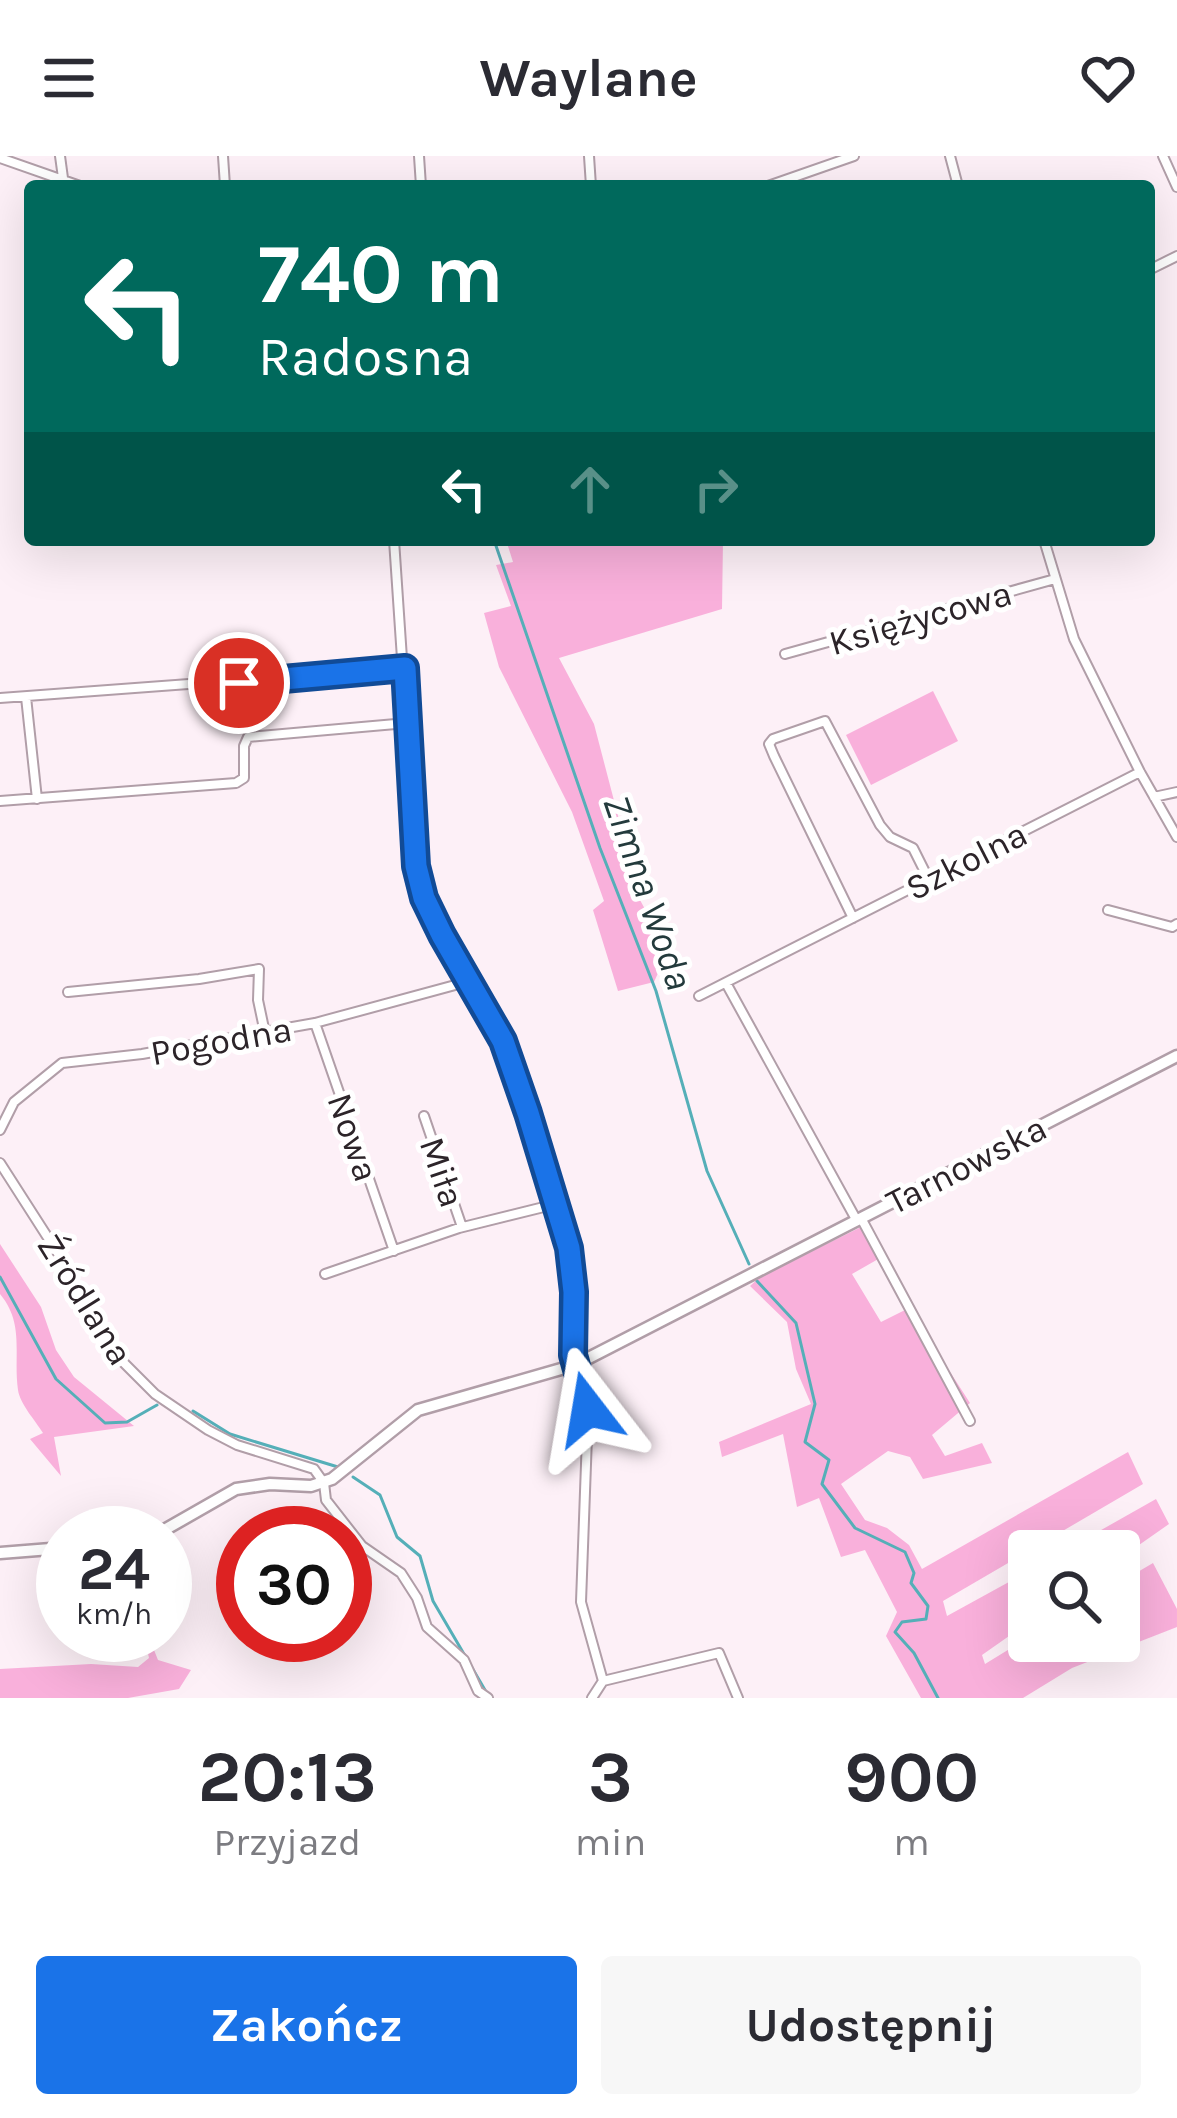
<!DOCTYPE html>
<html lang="pl">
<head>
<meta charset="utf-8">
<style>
  :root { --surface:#fff; --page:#f7f7f7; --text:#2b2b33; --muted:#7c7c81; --accent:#1a73e8 }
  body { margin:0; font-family:Karla,sans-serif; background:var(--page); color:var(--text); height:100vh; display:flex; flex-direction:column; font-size:45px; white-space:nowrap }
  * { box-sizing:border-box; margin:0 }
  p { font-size:39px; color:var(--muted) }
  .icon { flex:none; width:66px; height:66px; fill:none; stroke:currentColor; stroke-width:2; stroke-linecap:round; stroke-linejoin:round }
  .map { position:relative; height:1542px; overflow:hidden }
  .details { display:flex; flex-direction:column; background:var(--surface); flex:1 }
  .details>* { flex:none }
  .guide { position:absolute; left:24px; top:24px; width:1131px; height:366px; border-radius:12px; box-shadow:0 12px 48px #0002; background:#00695c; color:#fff; overflow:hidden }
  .controls { position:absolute; left:1008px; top:1374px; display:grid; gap:24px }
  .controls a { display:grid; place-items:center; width:132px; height:132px; border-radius:12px; background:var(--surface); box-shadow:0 12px 48px #0002; font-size:60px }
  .speed { position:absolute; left:36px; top:1350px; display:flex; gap:24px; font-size:60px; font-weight:700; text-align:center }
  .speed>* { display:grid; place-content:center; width:156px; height:156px; border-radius:50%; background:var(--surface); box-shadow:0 12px 48px #0002; line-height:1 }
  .speed small { font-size:30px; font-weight:400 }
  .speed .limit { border:18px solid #d22; background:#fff; color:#111 }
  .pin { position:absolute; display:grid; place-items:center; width:102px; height:102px; color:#fff; margin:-51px; border:6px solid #fff; border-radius:50%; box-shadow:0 3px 12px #0007 }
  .me { position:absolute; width:132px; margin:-66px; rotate:346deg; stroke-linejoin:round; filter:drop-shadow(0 0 9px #0008) }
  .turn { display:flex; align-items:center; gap:42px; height:252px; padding:0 36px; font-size:54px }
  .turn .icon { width:156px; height:156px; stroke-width:2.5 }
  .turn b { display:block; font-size:84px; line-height:102px }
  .lanes { display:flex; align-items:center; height:114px; padding:0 36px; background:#0003; justify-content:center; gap:60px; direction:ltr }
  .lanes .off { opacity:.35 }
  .eta { display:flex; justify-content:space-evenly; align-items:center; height:204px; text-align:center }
  .eta b { font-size:72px; font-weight:700; line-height:84px }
  .primary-button { display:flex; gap:24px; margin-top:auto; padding:24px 36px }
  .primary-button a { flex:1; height:138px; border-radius:12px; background:var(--accent); color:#fff; font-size:48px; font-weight:700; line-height:138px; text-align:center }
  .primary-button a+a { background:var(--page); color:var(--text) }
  header { display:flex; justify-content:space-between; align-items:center; height:156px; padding:0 36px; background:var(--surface); font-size:54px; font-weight:700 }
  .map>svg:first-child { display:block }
</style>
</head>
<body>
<header><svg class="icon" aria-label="menu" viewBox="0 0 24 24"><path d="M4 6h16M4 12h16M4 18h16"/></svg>Waylane<svg class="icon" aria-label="heart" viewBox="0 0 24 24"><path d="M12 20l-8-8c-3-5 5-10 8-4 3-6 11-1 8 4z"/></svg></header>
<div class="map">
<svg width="1177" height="1542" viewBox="0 0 1177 1542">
  <rect width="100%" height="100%" fill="#fdf0f7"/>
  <path fill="#f9b0db" d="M506,384H723L722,453L559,502L594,568L640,744L668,795L654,826L618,835L593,754L604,745L572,656L499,511L484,457L511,450L496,409L513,406Z
    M933,535L958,585L871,629L846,579Z
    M861,1071L880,1102L852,1118L881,1166L909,1152L970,1247L932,1279L945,1300L982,1287L992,1307L923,1323L910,1301L888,1295L841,1328L865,1364L887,1372L909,1389L922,1413L1128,1296L1143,1328L943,1445L947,1460L1029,1415V1466L982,1499L985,1508L1029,1481V1485H1119V1427L1153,1407L1177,1453V1471L1072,1512L1023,1542H921L886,1480L897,1456L865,1394L841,1401L819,1342L797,1351L783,1278L722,1301L719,1286L811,1248L796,1213L787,1166L750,1130L760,1121Z
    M0,1088L41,1151L56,1194L74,1221L134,1270L54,1281L61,1320L30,1283L43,1277C35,1264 20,1248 18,1234C13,1199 25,1168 0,1138Z
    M1156,1343L1169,1368L1119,1403V1395H1064Z
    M144,1479H148L158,1504L191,1514L179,1533L128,1542H0V1513L91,1508L138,1511L149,1502Z"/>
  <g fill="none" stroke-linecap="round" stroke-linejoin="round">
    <path stroke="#55afb8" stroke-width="3" d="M494,384L600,692L656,835L707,1015L749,1108
      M0,1121L56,1223L105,1267L127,1266L157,1249
      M757,1125L796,1167L815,1248L805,1286L829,1304L822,1328L855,1372L905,1396L914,1417L911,1427L928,1450L926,1463L902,1466L895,1476L914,1497L938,1542
      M193,1255L230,1278L338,1311
      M353,1321L380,1339L397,1381L420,1400L433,1445L485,1534"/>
    <defs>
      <path id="minor" d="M60,0L63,22
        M223,0L225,30
        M419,0L421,30
        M589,0L591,30
        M950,0L958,30
        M1163,0L1177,31
        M0,2L80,30
        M768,30L854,0
        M1149,114L1177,100
        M394,384L416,710L432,760L503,885L569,1092L574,1136L573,1199L588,1253L581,1446L603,1525
        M1044,384L1074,483L1140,616L1177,681
        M785,498L1055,423
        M26,541L37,643
        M0,542L405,512
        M1154,641L1177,636
        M0,645L236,627L244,622V590L248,581L407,567
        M1108,754L1172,771L1177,768
        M853,762L774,600L769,588L773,583L825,565L880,669L890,681L913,692L929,724
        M726,827L857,1065
        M68,836L199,823L259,813L258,844L265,877
        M699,840L1140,616
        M315,867L394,1095
        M424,960L462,1071
        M0,974L14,946L62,907L142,898L315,867L470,825
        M0,1007L59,1099L110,1193L155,1238L208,1274L237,1289L314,1313L324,1327L326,1344L362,1390L401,1417L417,1442L427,1471L464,1504L478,1535L488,1542
        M861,1062L970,1265
        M325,1118L459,1072L556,1048
        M603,1525L719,1497L738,1542
        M592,1542L603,1525"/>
      <path id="tertiary" d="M159,1377L236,1333L270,1328L311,1330L332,1323L418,1254L575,1209L1177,900
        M0,1397L63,1392"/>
    </defs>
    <use href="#minor" stroke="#b19ea8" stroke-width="12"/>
    <use href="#tertiary" stroke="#b19ea8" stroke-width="15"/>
    <use href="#minor" stroke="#fff" stroke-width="8"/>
    <use href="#tertiary" stroke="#fff" stroke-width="10"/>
  </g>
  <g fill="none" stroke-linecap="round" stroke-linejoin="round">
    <defs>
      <path id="route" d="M239,527L405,512L416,710L424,742L442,779L503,885L528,957L569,1092L574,1136L573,1199L588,1253"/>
    </defs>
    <use href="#route" stroke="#114b97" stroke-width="30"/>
    <use href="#route" stroke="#1a73e8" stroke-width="21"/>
  </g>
  <g text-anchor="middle" stroke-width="10" stroke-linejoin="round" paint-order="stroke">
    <g font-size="36" fill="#2c2429" stroke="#fff">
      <text transform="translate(920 461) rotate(-16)" y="13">Księżycowa</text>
      <text transform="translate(966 704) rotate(-27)" y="13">Szkolna</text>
      <text transform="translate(221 884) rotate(-10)" y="13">Pogodna</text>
      <text transform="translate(354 981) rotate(71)" y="13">Nowa</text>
      <text transform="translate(966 1008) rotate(-27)" y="13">Tarnowska</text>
      <text transform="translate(443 1016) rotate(71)" y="13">Miła</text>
      <text transform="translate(86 1143) rotate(58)" y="13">Źródlana</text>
    </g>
    <g font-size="39" font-style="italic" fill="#233a3c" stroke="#fff">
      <text transform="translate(649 736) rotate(71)" y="14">Zimna Woda</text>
    </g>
  </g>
</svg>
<div class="controls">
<a><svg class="icon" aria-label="search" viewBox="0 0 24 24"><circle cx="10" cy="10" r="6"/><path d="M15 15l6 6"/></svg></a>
</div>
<div class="speed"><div>24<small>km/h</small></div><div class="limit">30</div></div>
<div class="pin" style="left:239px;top:527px;background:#d93025"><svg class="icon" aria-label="arrive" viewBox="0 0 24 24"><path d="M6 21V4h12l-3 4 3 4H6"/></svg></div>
<svg class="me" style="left:588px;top:1253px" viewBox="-20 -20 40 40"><path d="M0-17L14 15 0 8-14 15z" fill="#1a73e8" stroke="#fff" stroke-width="4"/></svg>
<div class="guide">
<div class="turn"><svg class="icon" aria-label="left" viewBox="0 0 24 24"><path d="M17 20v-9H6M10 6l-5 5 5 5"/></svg><div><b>740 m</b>Radosna</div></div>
<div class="lanes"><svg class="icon" aria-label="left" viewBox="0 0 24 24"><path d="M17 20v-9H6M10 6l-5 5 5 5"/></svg><svg class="icon off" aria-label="ahead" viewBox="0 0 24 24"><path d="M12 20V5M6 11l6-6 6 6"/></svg><svg class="icon off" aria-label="right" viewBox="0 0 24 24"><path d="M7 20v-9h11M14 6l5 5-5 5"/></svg></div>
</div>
</div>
<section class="details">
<div class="eta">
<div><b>20:13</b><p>Przyjazd</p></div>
<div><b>3</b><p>min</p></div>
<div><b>900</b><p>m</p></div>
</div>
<div class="primary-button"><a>Zakończ</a><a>Udostępnij</a></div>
</section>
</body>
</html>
